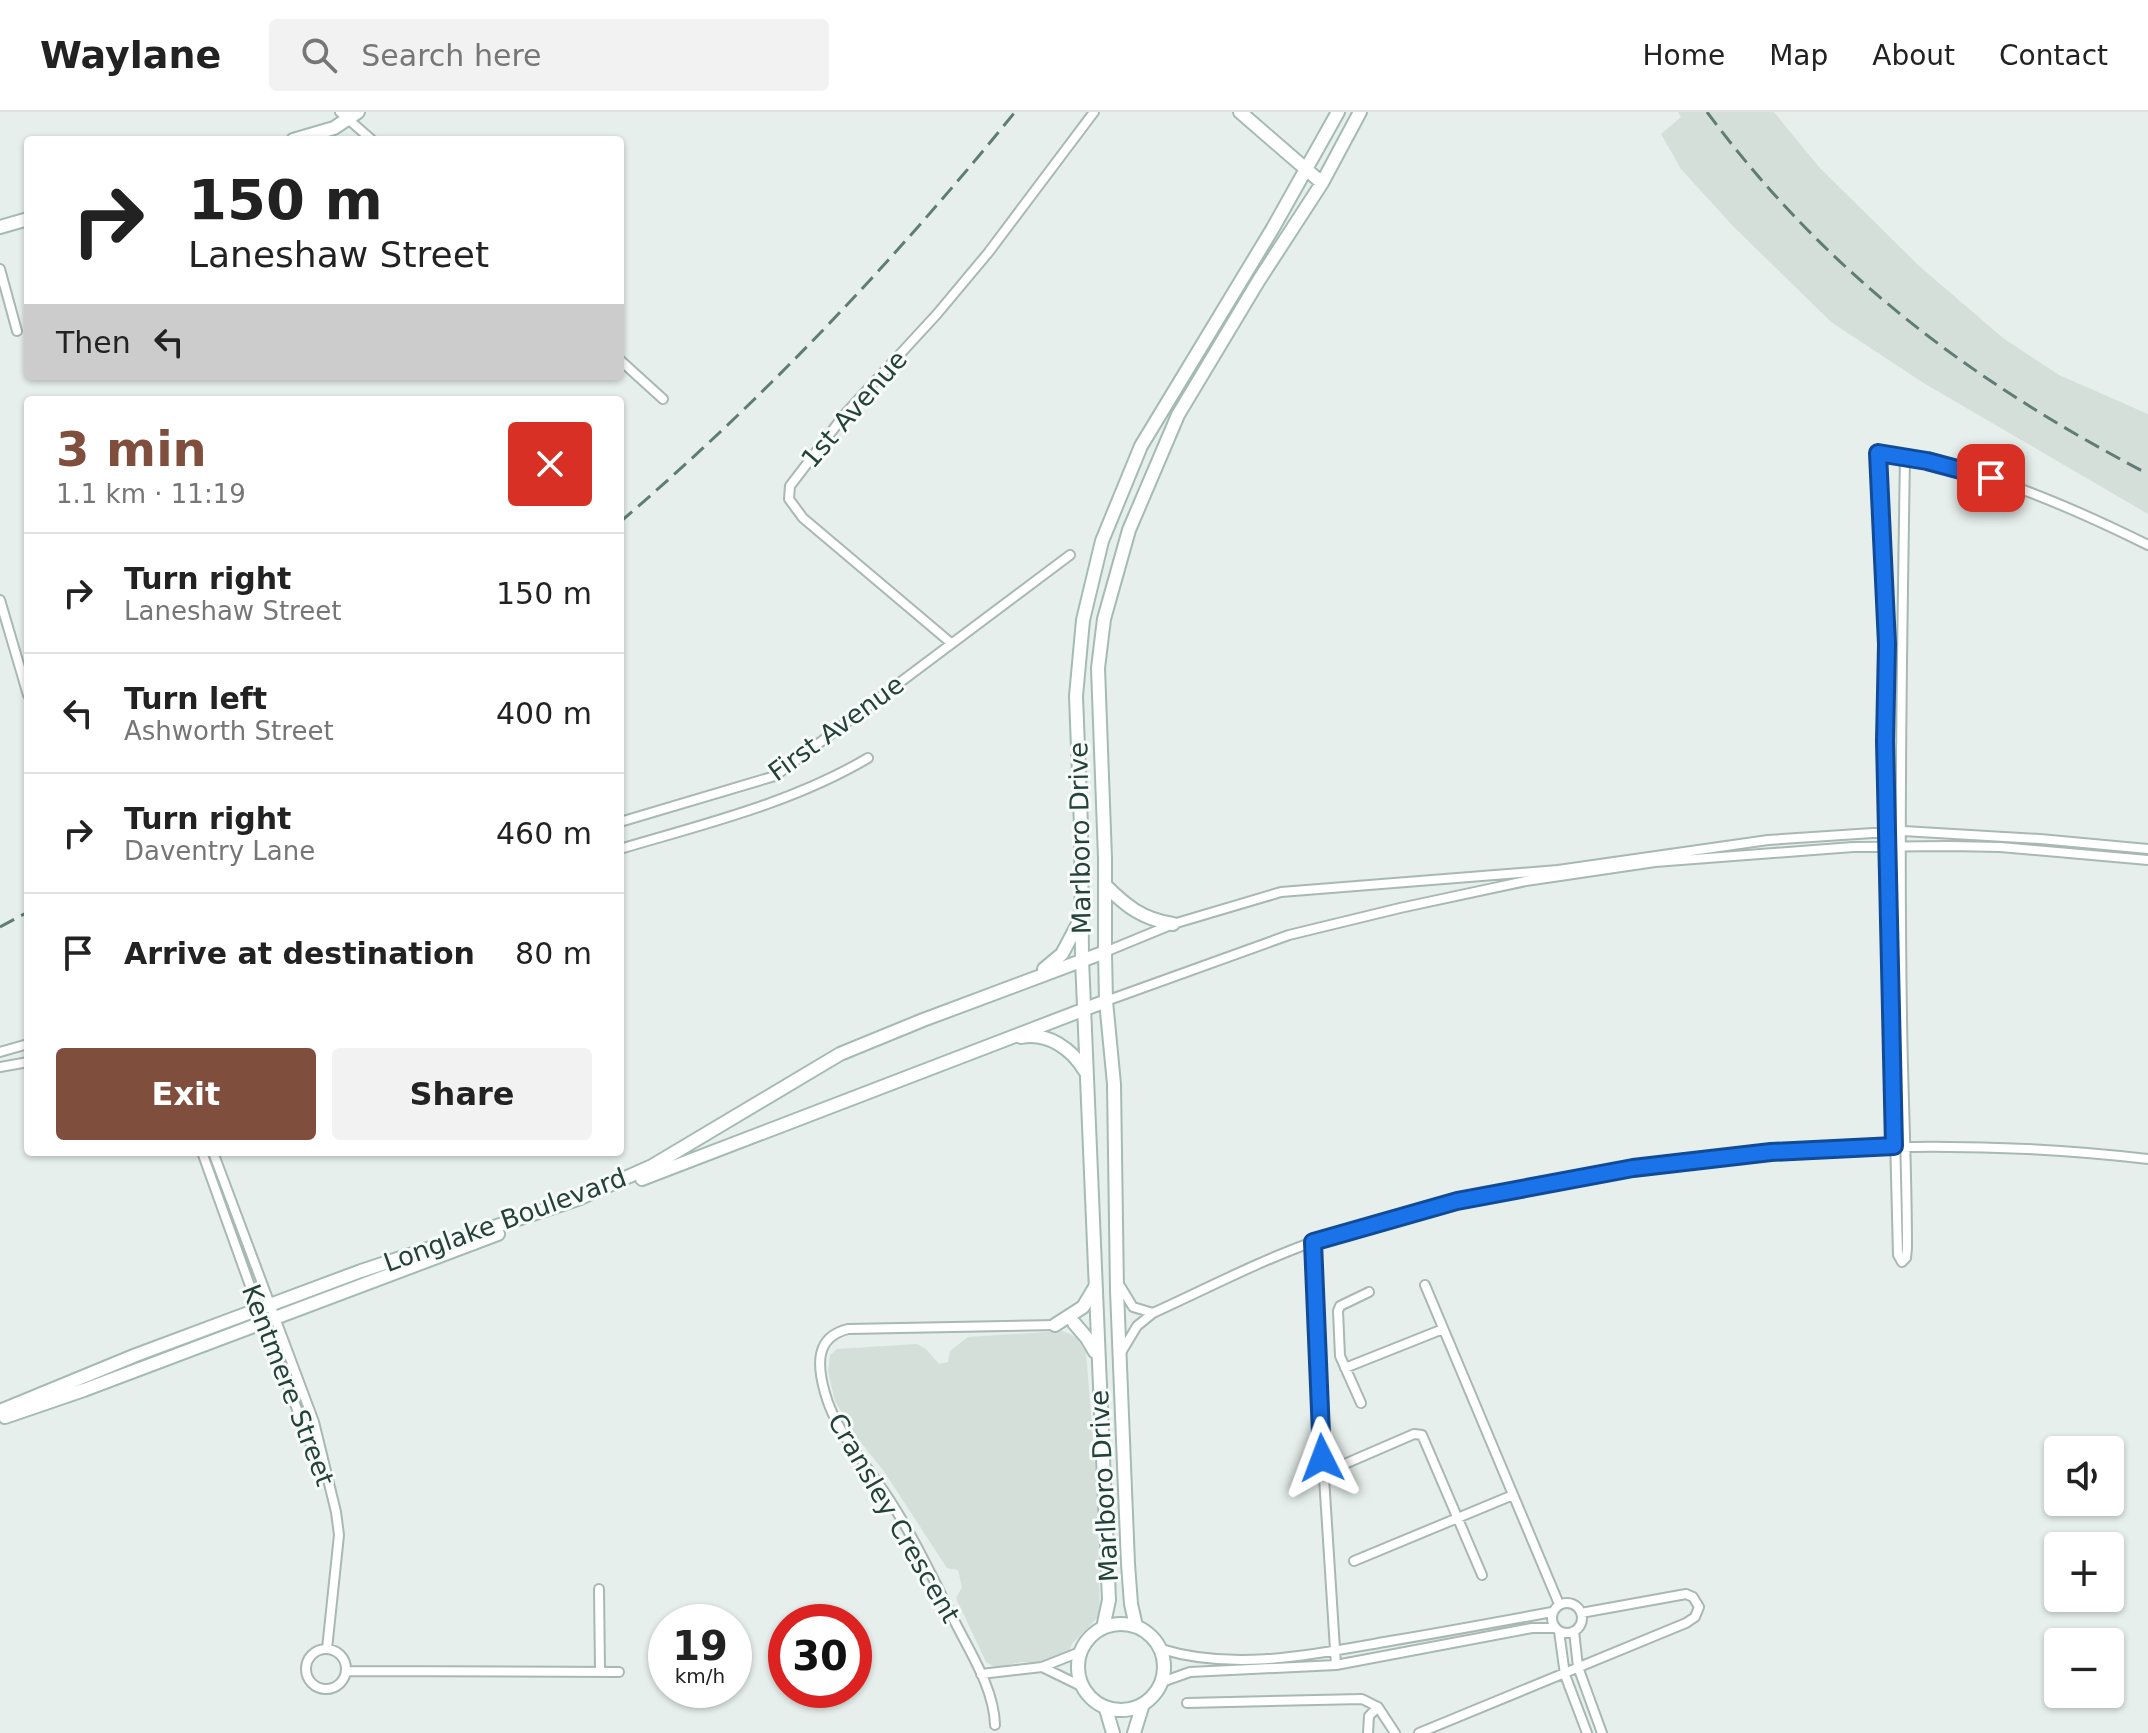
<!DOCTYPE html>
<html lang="en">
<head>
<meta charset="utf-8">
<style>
  :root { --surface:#fff; --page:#f2f2f2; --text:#222; --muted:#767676; --line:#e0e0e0; --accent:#804e3d }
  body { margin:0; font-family:"DejaVu Sans",sans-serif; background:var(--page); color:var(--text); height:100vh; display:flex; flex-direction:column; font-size:30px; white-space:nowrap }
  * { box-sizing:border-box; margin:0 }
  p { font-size:26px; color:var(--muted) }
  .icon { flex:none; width:44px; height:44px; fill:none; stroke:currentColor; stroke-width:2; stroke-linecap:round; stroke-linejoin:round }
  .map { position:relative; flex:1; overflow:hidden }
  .details { position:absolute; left:24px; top:284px; width:600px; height:760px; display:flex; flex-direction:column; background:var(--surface); border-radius:8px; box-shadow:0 2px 6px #0004 }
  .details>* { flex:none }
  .top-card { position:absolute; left:24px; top:24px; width:600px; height:244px; border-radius:8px; box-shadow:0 2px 6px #0004; background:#fff; color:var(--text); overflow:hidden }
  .tools { position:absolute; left:2044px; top:1324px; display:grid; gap:16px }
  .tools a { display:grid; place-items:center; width:80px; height:80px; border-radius:8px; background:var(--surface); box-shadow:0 2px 6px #0004; font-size:40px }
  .speed { position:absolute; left:648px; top:1492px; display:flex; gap:16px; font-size:40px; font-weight:700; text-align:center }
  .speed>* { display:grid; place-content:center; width:104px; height:104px; border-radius:50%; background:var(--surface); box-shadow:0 2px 6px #0004; line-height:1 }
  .speed small { font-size:20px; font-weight:400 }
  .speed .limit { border:12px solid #d22; background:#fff; color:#111 }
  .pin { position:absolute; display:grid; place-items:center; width:68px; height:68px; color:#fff; margin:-34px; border-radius:16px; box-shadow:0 4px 12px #0006 }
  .me { position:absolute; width:88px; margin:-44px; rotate:357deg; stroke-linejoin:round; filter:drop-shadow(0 0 6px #0008) }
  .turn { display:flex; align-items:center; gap:28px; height:168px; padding:0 32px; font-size:36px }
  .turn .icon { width:104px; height:104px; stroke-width:2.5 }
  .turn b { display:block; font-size:56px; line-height:68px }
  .then { display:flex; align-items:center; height:76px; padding:0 32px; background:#0003; gap:16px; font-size:30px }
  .round { display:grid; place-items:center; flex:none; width:84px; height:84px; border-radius:8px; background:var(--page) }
  .summary { display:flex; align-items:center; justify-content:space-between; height:136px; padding:0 32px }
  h1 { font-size:48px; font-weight:600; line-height:60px; color:var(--accent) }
  .cta { display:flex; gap:16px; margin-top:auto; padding:16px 32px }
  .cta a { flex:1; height:92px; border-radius:8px; background:var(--accent); color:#fff; font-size:32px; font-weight:600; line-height:92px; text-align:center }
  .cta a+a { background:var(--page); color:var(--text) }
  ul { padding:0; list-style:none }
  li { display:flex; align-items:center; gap:24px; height:120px; padding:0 32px; border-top:2px solid var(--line) }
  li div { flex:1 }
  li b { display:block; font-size:30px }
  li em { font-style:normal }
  header { display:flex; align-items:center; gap:48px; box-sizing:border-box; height:112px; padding:0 40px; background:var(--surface); border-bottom:2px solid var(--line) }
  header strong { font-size:38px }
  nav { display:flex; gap:44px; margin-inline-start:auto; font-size:28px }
  .search { width:560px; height:72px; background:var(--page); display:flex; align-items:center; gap:20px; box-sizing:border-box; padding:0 28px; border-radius:8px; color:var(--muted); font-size:30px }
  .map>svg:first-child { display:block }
</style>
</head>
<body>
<header>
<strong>Waylane</strong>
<div class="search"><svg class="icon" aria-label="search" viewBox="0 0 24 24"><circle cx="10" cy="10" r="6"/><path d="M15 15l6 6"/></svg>Search here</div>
<nav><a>Home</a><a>Map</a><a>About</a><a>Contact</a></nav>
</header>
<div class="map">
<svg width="2148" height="1621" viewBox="0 0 2148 1621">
  <rect width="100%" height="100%" fill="#e6efeb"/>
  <path fill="#d4dfda" d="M1678,0H1774L1819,55L1918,153L2003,226L2059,263L2148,302V402L1922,270L1831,210L1732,113L1681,57L1661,22L1681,5Z
    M1063,1219L1076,1225L1086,1241L1096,1363L1100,1503L1072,1532L1068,1542L1052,1551L1021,1550L996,1556L986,1550L956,1486L962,1475L958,1458L947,1456L883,1358L854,1322L835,1289L828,1260L830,1243L837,1237L917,1232L926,1237L939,1252L948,1250L950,1239L968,1225Z"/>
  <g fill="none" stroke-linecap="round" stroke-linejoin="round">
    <defs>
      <path id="street" d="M340,0L372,28
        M0,157L17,219
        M620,248L663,287
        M0,488L28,583
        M951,531L803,406L789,387L790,374L845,302L937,202L988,141L1094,0
        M620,710L775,664L1070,443
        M620,737C704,712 792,691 868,646
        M1105,840L1173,812L1281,780L1558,758L1768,728L1903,719L2040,727L2148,737
        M1106,889L1289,823L1400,796L1526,769L1655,750L1853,735L1949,734L2000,735L2148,748
        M0,940L28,932
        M0,955L28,950
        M202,1040L263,1210L323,1364
        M213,1040L314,1310L336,1400L339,1423L327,1537
        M1313,1130L1319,1287L1336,1553
        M1902,1150L1898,1143L1885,629L1887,532L1878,341C1974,353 2061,390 2148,433
        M1902,1150L1906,1146L1907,1136C1907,1059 1903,982 1902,905C1899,718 1902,531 1905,344
        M1119,1172L1133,1195L1153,1201
        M1425,1173L1559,1492
        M1122,1239L1137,1214L1153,1201C1206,1177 1259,1149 1313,1130C1393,1102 1476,1084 1559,1069C1754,1034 1951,1024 2148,1047
        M1345,1256L1443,1217
        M1361,1291L1340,1244L1338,1199L1340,1194L1369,1180
        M1347,1351L1414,1322L1422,1323L1482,1463
        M1354,1449L1513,1383
        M599,1477L600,1559
        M1552 1506a15 15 0 1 1 30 0a15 15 0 1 1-30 0Z
        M1559,1519L1565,1563L1587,1621
        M1574,1519L1578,1555L1602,1621
        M306 1557a20 20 0 1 1 40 0a20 20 0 1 1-40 0Z
        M1161,1537C1236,1560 1315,1542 1390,1529C1444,1520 1498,1510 1552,1500
        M1042,1555L1081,1574
        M346,1559L619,1560
        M981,1562L1042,1555L1080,1540
        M1162,1570L1190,1560L1336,1553L1532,1516H1555
        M1187,1591L1362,1587L1378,1595L1395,1621
        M995,1613C994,1577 971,1542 955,1510C933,1467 912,1421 885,1381C864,1350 835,1318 825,1281C817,1253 815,1225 848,1217L1056,1213
        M1368,1621L1369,1604L1378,1595
        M1419,1621L1686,1511L1695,1505L1699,1495L1693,1485L1686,1482L1581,1501"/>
      <path id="secondary" d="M1240,0L1322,71
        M293,28L334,16L358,0
        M0,115L28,107
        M1105,773C1126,794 1142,807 1173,812
        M1044,857L1062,842L1080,808
        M1021,925C1048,920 1072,937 1085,959
        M642,1067L1106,889
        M1074,1211L1086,1225L1095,1240
        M1055,1213L1083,1195L1095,1175
        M0,1299L136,1243L361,1159L578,1087L652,1054L840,942L923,908L1105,840
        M5,1305L84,1278L498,1122
        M1078 1555a43 43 0 1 1 86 0a43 43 0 1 1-86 0Z
        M1136,1514L1131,1492L1128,1452L1117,1179L1114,972L1106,889L1105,840V746L1098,556L1104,507L1129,418L1178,303L1259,168L1322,71L1360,0
        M1103,1516L1109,1488L1082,847L1081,714L1076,584L1083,508L1102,429L1141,334L1273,116L1338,0
        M1106,1597L1113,1621
        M1134,1621L1143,1592"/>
    </defs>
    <use href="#street" stroke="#a8b8b2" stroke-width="12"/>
    <use href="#secondary" stroke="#a4bbb3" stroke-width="16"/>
    <use href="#street" stroke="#fff" stroke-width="8"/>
    <use href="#secondary" stroke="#fff" stroke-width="12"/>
    <path stroke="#5f7d75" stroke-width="3" stroke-dasharray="16 8" stroke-linecap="butt" d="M1707,0C1827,162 1971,269 2148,362
      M620,410C765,286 895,148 1015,0
      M0,815L28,800"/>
  </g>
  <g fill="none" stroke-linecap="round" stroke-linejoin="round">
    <defs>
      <path id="route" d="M1322,1346L1313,1130L1457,1089L1633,1056L1771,1040L1894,1034L1885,629L1887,532L1878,341L1927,349L1991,366"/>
    </defs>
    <use href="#route" stroke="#114b97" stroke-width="20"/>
    <use href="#route" stroke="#1a73e8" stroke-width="14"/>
  </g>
  <g text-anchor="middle" stroke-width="6" stroke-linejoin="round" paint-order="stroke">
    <g font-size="26" fill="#24423a" stroke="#f7fbf9">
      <text transform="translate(854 297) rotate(-49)" y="9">1st Avenue</text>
      <text transform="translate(836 616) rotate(-36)" y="9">First Avenue</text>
      <text transform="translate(1080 726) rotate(-91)" y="9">Marlboro Drive</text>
      <text transform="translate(505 1108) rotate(-20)" y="9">Longlake Boulevard</text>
      <text transform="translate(288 1273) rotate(69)" y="9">Kentmere Street</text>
      <text transform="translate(1104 1374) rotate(-93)" y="9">Marlboro Drive</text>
      <text transform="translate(894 1406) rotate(60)" y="9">Cransley Crescent</text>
    </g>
  </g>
</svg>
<div class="tools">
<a><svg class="icon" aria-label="sound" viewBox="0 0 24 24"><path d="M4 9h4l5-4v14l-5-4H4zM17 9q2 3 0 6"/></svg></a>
<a>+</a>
<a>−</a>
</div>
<div class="speed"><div>19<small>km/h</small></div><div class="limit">30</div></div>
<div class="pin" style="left:1991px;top:366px;background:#d93025"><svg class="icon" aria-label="arrive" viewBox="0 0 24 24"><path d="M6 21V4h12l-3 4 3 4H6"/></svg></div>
<svg class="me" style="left:1322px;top:1346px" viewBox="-20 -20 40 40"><path d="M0-17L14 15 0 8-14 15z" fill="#1a73e8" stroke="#fff" stroke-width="4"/></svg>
<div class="top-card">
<div class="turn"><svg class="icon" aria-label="right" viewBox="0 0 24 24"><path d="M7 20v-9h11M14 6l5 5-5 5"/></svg><div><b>150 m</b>Laneshaw Street</div></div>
<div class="then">Then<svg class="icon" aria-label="left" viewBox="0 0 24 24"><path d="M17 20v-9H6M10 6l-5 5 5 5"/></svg></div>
</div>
<section class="details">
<div class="summary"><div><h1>3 min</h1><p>1.1 km · 11:19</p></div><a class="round" style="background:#d93025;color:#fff"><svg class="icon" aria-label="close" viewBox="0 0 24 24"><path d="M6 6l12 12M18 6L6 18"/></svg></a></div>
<ul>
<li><svg class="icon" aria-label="right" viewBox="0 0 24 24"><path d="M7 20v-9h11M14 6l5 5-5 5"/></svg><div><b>Turn right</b><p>Laneshaw Street</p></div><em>150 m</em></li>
<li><svg class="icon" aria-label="left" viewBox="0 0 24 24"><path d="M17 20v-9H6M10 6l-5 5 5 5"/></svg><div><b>Turn left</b><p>Ashworth Street</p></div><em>400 m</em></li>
<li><svg class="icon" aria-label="right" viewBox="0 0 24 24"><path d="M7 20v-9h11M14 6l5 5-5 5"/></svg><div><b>Turn right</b><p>Daventry Lane</p></div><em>460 m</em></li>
<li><svg class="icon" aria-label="arrive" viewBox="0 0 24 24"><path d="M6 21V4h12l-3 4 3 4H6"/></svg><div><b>Arrive at destination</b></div><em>80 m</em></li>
</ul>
<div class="cta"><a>Exit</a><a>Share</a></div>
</section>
</div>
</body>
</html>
